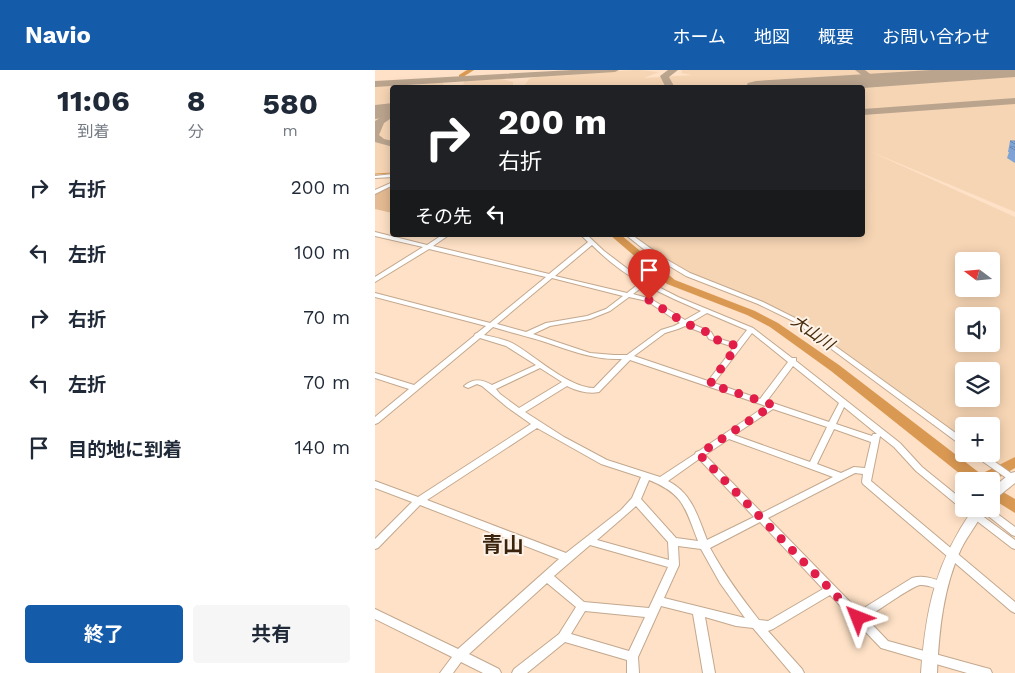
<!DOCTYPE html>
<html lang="ja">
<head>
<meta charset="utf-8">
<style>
  :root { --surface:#fff; --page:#f6f6f7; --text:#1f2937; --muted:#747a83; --accent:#145baa }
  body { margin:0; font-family:"Work Sans","Noto Sans JP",sans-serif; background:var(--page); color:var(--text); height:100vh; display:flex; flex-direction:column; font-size:19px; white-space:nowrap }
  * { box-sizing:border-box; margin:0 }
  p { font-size:16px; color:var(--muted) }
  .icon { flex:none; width:28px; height:28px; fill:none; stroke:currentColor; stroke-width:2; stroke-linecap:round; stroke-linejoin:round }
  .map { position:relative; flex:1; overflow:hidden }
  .sheet { display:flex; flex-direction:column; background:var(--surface); width:375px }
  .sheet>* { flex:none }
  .hud { position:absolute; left:15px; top:15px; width:475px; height:152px; border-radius:5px; box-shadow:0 2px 12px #0003; background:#202124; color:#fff; overflow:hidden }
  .needle { width:32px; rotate:286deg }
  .controls { position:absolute; left:580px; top:182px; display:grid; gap:10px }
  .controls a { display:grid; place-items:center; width:45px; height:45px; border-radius:5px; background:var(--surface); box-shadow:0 2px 12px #0003; font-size:25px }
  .pin { position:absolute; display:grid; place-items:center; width:42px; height:42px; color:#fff; margin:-51px -21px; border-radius:50% 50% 50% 0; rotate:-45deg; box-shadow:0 0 5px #0007 }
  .pin .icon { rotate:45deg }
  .me { position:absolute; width:55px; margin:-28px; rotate:315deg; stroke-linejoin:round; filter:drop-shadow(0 0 4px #0008) }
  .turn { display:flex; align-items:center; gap:18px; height:105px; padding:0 25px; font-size:22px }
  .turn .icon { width:65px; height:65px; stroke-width:2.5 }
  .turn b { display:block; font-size:35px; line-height:42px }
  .then { display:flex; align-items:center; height:48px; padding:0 25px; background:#0003; gap:10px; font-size:19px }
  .eta { display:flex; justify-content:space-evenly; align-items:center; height:85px; text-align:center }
  .eta b { font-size:30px; font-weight:700; line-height:35px }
  .primary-button { display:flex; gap:10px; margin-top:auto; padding:10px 25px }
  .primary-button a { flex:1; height:58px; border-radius:5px; background:var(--accent); color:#fff; font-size:20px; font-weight:700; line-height:58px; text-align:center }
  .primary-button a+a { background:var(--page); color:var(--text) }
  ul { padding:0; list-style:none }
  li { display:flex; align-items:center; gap:15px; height:65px; padding:0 25px }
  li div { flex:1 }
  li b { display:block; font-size:19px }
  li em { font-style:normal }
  header { display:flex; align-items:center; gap:30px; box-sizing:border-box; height:70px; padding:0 25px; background:var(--accent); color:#fff }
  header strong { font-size:24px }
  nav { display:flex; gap:28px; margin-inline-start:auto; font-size:18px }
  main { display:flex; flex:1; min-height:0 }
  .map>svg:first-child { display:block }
</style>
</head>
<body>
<header>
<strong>Navio</strong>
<nav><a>ホーム</a><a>地図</a><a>概要</a><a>お問い合わせ</a></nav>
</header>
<main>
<section class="sheet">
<div class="eta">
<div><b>11:06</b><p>到着</p></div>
<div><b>8</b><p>分</p></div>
<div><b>580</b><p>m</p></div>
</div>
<ul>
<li><svg class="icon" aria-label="right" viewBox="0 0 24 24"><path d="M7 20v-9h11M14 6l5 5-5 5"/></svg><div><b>右折</b></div><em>200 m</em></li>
<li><svg class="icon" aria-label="left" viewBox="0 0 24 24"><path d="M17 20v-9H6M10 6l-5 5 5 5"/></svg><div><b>左折</b></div><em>100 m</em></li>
<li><svg class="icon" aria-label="right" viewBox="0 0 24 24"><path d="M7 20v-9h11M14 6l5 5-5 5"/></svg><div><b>右折</b></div><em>70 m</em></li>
<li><svg class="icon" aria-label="left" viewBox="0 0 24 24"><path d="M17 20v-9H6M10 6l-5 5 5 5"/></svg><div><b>左折</b></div><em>70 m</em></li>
<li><svg class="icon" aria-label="arrive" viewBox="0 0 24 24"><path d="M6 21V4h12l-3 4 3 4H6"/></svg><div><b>目的地に到着</b></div><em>140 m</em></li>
</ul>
<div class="primary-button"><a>終了</a><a>共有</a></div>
</section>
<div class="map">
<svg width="640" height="603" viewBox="0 0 640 603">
  <rect width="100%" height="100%" fill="#fee1c6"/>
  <path fill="#f6d5b4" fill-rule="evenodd" d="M263,0L284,2L269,8L317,5L306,3L307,0H640V142L492,80L640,147V396L631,402L606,384H616V356H589V371L411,242L321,207L280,183L259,165H488V81L490,80H488V18H88L89,11L94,10L127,9L138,12V15H150L154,9L168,5ZM589,191H616V219H589ZM589,246H616V274H589ZM589,301H616V329H589Z
    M69,12L67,17L18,18L17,103L0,105V15Z"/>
  <path fill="#e4bb92" d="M17,114V143L0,139V123Z"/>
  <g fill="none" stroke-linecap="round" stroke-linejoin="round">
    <path stroke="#da9953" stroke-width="1" d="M0,104L18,103"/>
    <path fill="#da9953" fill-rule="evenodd" d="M92,0H99L88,7H84V5Z
      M235,165H246L300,210L380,241L403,253L464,295L606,404L640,387V398L616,412L594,411L456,301L395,257L372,245L292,214Z
      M616,415L640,429V443L616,428Z"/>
    <path fill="#baa48e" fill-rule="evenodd" d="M197,0H244L240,2L0,17V11Z
      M293,0H303L294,7L300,18H291L285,6Z
      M480,0H490L503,10L496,12Z
      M461,10L465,13L464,15L419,18Z
      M640,28V34L488,45V39Z
      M18,40V47L9,53L4,65L9,69L18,71V77L0,72V51Z"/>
    <path fill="#baa48e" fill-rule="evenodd" d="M556,0H640V7L488,18H370L373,13L381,11Z
      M18,33V47L0,49V35Z"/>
    <defs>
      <path id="minor" d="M18,104V107L0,108V106Z
        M18,112V115L0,124V120Z
        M0,162L52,175L67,165H74L58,176L174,204L213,172L206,165H212L229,181L262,206L303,227L378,258L417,288H421V291L525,373L547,397L589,431V439H598L640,470V479L637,478L589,441L587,439L541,401L519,377L505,366L496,411L640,532V543L636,541L488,414L487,412L488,404L480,403L393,448L484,541L537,508C548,505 557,508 568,512L569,515L568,518C560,520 553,514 545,515C537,516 501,542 491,548L513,571L611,598L615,599L617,603H592L506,578L455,525L398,559L393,561L427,599L429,603H416L378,558L361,556L330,547L340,603H328L318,544L286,536L263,587L264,603H252V590L190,572L152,603H137L139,599L184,564L201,537L172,513L94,584L124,599L126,603H108L86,592L78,603H65L77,587L0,549V539L83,579L184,489L45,435L3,478L0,479V469L37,432L0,418V411L43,427L156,354L132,337L107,316L102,314L93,318L89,316C98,308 107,309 117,315L161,295L131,276L105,268L3,353L0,354V347L34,319L0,308V303L39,315L99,266L100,264L102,263L111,256L0,227V223L115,253L171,207L54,179L0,212V207L48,177L0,166ZM217,175C231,189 248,203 266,212L252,223L180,206ZM177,208L248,226L231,239L212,246L171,253L151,262L122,254ZM270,215L299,229L326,241L310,250L276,229L258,224ZM254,227L272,231L305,253L299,256L286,260L252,285H239L215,283L158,264L175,256L215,249L235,241ZM332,243L372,260L361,274L339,267L336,262L315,253ZM310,256L331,264L334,269L359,277L333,311L259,286L290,263L303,259ZM118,257C134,262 151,266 167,271C195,280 217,290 247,289L219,318C194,318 160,286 139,274C130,269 118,267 109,265ZM377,263L413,292L385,329L339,313ZM255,290L391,336L324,381L321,382L320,384L285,407L232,390L189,367L150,342L192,316C202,321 213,324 224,322ZM418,296L464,333L454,352L392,331ZM165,298L187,312L144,338L125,324L121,319ZM469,337L502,364H498L497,366L461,354ZM398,339L452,357L435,392L359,365ZM162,358L226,394L266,407L257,428L246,440L191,483L52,430ZM459,359L496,372L490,398L479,397L466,403L442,394ZM354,369L458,407L387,443L330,385ZM324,389L379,447L332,470C323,447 317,423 293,411ZM274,410C309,424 310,438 323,471L301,468L266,429ZM261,436L293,472L294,490L222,470L252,444ZM385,452L448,519L393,551L384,550C366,527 349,504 335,478ZM215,475L293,497L274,538L209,532L179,506ZM303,476L326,479L345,513L370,548L289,528L304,495ZM210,541L270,547L254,581L196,564Z
        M251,165H257L289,188L315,203L388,232L424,250L589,369V376L586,375L420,252L383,234L311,206L276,185Z
        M599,384H609L640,406V413L637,412L600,386Z
        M605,439H616L640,457V466L637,465L607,441Z"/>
      <path id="major" d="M640,402V413L620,429L616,430V419L636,403Z
        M598,439H610C603,453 593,465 586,479C568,518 564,561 562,603H546C551,538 560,494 598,439Z"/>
    </defs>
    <use href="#minor" stroke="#c3a88e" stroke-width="2"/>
    <use href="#major" stroke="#c3a88e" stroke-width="2"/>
    <use href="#minor" fill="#fff" fill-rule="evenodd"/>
    <use href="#major" fill="#fff" fill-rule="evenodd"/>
  </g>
  <path fill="#7ea3d4" d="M635,71H640V93L632,88L634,82H633Z"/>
  <path fill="#92bef6" stroke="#6685ac" d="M635,71H640V74Z
    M635,77H640V80Z"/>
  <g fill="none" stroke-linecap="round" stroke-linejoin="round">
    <path stroke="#e11d48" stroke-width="9" stroke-dasharray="0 16.2" d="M274,230L310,253L334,263L336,268L362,276L335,314L398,335L324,384L483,548"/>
  </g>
  <g text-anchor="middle" stroke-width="4" stroke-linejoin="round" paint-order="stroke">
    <g font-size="16" font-style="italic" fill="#44290a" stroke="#fdf2e7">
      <text transform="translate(438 262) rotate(35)" y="6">大山川</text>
    </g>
    <g font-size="21" font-weight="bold" fill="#3a240d" stroke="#fdf2e7">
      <text x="128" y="482">青山</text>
    </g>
  </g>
</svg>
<div class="controls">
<a><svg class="needle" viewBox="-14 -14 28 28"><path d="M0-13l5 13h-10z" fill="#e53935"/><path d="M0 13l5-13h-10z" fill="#747a83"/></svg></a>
<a><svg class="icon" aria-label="sound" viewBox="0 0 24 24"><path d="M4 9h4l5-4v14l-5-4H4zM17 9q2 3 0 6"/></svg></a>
<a><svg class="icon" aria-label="layers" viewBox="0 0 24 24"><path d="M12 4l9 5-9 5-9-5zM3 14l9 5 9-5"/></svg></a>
<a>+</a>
<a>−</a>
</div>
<div class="pin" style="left:274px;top:230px;background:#d93025"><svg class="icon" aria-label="arrive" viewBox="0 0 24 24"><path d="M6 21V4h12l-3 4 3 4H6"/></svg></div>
<svg class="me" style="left:483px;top:548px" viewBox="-20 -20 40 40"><path d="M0-17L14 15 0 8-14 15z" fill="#e11d48" stroke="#fff" stroke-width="4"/></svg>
<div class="hud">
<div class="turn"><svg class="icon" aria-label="right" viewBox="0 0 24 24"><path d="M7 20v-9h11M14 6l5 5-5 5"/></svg><div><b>200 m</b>右折</div></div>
<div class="then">その先<svg class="icon" aria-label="left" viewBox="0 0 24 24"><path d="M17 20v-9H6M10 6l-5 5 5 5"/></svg></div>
</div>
</div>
</main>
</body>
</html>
